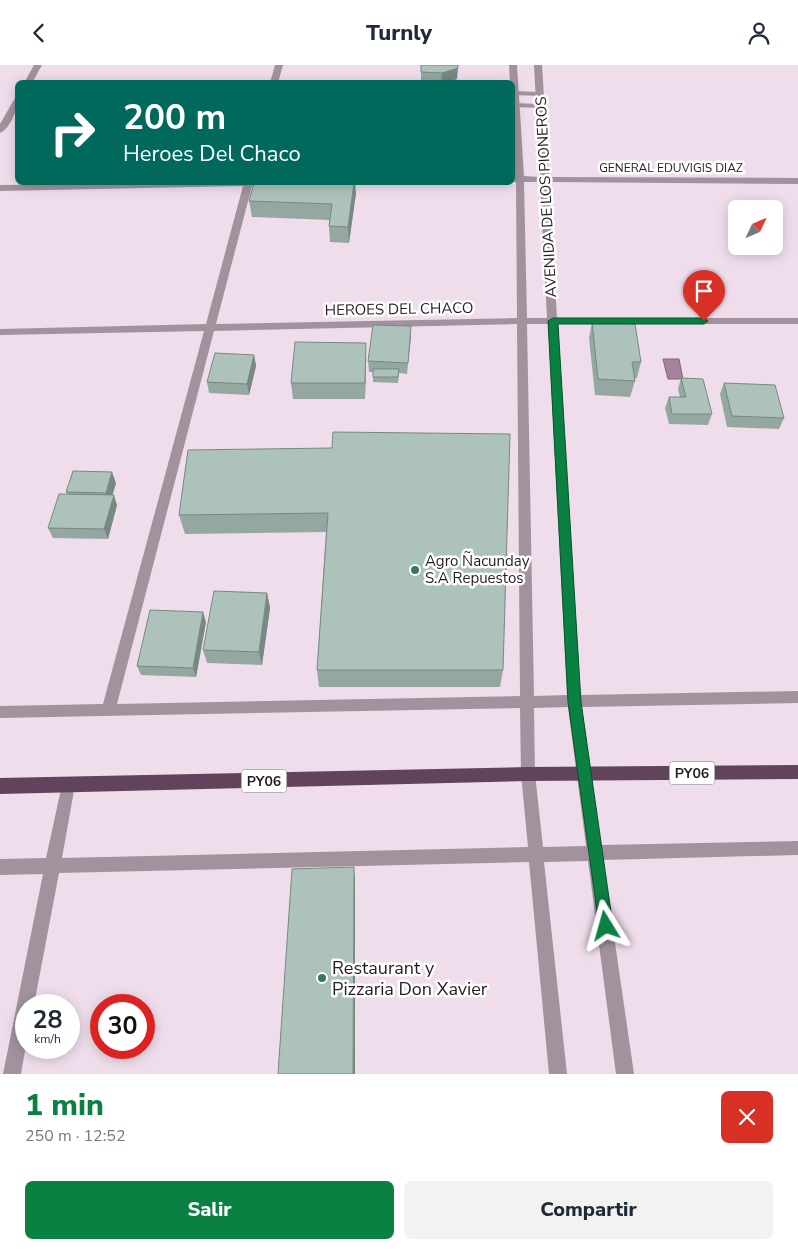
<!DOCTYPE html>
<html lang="es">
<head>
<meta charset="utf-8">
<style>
  :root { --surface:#fff; --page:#f2f2f3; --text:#1f2937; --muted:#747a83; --accent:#0b8043 }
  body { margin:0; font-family:"Nunito Sans",sans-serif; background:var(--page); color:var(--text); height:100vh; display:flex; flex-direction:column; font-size:19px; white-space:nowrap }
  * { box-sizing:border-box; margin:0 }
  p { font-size:16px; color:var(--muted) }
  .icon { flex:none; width:28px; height:28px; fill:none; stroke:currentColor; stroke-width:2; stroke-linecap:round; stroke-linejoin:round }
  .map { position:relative; height:1009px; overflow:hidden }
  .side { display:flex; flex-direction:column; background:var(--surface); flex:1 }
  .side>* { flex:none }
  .hud { position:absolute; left:15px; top:15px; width:500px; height:105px; border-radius:8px; box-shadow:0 2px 12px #0003; background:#00695c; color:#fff; overflow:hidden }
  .needle { width:32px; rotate:46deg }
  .tools { position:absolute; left:728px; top:135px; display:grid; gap:10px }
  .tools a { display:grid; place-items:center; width:55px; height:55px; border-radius:8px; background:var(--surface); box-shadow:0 2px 12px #0003; font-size:25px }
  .speed { position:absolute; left:15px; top:929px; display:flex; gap:10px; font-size:25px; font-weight:700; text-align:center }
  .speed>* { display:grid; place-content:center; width:65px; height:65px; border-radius:50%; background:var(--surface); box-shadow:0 2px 12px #0003; line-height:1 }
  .speed small { font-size:12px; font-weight:400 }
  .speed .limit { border:8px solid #d22; background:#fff; color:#111 }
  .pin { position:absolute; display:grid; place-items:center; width:42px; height:42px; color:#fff; margin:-51px -21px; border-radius:50% 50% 50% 0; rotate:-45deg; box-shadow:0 0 5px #0007 }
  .pin .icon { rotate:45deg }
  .me { position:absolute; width:55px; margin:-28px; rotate:352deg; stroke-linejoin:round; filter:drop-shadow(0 0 4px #0008) }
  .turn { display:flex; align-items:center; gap:18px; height:105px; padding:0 25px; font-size:22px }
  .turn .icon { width:65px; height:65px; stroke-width:2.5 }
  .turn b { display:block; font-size:35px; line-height:42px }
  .round { display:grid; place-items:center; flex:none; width:52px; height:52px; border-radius:8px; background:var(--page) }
  .head { display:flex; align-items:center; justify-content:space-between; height:85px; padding:0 25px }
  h1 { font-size:30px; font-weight:800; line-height:38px; color:var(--accent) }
  .cta { display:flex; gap:10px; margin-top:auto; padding:10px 25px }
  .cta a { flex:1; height:58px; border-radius:8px; background:var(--accent); color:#fff; font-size:20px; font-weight:800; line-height:58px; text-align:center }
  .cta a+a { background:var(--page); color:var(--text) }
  header { display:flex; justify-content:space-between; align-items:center; height:65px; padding:0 25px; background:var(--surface); font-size:22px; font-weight:800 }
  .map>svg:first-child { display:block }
</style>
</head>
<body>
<header><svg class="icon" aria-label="back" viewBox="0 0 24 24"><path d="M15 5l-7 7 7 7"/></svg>Turnly<svg class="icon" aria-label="person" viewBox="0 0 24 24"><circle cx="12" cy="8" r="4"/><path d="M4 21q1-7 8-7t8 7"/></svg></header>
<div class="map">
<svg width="798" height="1009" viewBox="0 0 798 1009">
  <rect width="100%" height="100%" fill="#efddeb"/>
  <path fill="#a5829e" stroke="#7e6479" d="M663,294H679L683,314H668Z"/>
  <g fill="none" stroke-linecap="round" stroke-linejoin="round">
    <path fill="#a2929e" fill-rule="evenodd" d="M512,26L540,27L544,29L540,31L514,30Z
      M512,38L540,39L544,41L540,43L515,42H512Z"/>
    <path fill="#a2929e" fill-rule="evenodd" d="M34,0H42L32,18H24Z
      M275,0H283L278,18H270Z
      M509,0H517L524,111L540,112L534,0H542L549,112L798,113V119L549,117L557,253H798V259H558L580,630L798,626V638L582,642L601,780L798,776V790L603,795L634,1009H616L588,796L544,797L567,1009H549L529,797L59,808L34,940H26V980L21,1009H3L43,809L0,810V794L46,793L63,715L68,713L73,715L75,720L62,793L528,782L521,709L520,643L0,653V641L103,639L204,266L0,270V264L206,259L243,121L0,126V120L259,118L258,120L252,121L216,259L517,253L516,117H512V111H515L512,18H510ZM524,117H540L547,253H527ZM517,259L520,631L117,639L214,266ZM527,259H548L567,630L534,631ZM568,642L586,781L543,782L535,709L534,643Z
      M15,33H18C18,44 10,64 0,68V59Z"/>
    <path fill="#61445b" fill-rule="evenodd" d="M798,700V714L528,716L0,729V713L528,702Z"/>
  </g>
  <path fill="#94a7a1" d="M421,0L457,14L445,18H421Z
    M356,128L349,178L330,177L329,161L330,155L252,152L249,136Z
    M592,257L641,297L637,313H634L635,316L630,332L595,330L589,273Z
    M411,261L407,309L399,308L398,318L373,317V307H369L368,296Z
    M254,290L256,301L249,330L209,328L207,317Z
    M366,294L365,334H293L291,318Z
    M681,313L712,349L708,360L669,359L665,343L669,332H680L678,324Z
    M724,318L784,353L779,364L727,362L720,329Z
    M332,383L503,605L500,622H319L317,605L326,467L185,469L179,450Z
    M116,418L112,430L117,440L108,474L53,473L48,463L67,429L66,427Z
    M267,528L270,543L262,600L207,598L203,585Z
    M206,557L196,612L141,610L137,601Z"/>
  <path fill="#788883" d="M458,3L457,14L445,18H441L442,8Z
    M354,118H355L356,128L349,178L348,162Z
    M411,261V272L407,309L408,298Z
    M366,278V294L365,334V318Z
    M254,290L256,301L249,330L247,319Z
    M112,407L116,418L110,439L106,428Z
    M114,430L117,440L108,474L104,464Z
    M267,528L270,543L262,600L259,587Z
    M203,547L206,557L196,612L193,603Z
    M354,802L355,815V1009H353Z"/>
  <path fill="#acc2bb" stroke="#788883" d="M421,0H458V3L442,8L421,7Z
    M254,118H354L348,162L329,161L332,139L249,136Z
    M592,257L635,259L641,297H632L635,316L598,314Z
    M373,260L411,261L408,298L368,296Z
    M295,277L366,278L365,318H291Z
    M215,288L254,290L247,319L207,317Z
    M373,304H399L398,312H373Z
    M681,313L703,314L712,349H672L669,332H686Z
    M724,318L775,320L784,353L732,351Z
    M333,367L510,369L503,605H317L328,448L179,450L188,385L332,383Z
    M73,406L112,407L106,428L66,427Z
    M59,429L114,430L104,464L48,463Z
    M214,526L267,528L259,587L203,585Z
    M150,545L203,547L193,603L137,601Z
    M354,802L353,1009H278L292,804Z"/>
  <path fill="#0b8043" stroke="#07532c" d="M553,253H704L708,256L704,259H558L581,637L613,861L611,866L606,868L601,866L599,861L568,637L548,256Z"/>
  <g fill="#377766" stroke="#fff" stroke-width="2">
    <circle cx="415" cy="505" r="5"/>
    <circle cx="322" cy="913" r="5"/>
  </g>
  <g text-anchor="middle" stroke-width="5" stroke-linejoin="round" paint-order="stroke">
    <g font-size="12" fill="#231d22" stroke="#fff">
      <text x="671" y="107">GENERAL EDUVIGIS DIAZ</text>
    </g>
    <g fill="#fff" stroke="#656164" stroke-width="1">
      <rect x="669.5" y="696.5" width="45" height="23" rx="4"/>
      <rect x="241.5" y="704.5" width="45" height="23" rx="4"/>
    </g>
    <g font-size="14" font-weight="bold" fill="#231d22">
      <text x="692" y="713">PY06</text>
      <text x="264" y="721">PY06</text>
    </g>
    <g font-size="15" fill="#231d22" stroke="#fff">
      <text transform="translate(546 132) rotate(-93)" y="5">AVENIDA DE LOS PIONEROS</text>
      <text transform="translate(399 244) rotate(-1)" y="5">HEROES DEL CHACO</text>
    </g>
    <g font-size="15" fill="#231d22" stroke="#fff" text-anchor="start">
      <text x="425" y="501">Agro Ñacunday<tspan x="425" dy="17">S.A Repuestos</tspan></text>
    </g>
    <g font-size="18" fill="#231d22" stroke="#fff" text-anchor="start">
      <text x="332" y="909">Restaurant y<tspan x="332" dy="21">Pizzaria Don Xavier</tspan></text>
    </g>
  </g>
</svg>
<div class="tools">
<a><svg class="needle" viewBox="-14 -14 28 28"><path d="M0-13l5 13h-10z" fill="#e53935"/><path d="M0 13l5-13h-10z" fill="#747a83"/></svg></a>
</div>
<div class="speed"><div>28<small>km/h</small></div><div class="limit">30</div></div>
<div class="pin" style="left:704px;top:256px;background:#d93025"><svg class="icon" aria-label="arrive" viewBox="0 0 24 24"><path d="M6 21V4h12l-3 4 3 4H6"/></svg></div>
<svg class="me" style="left:606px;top:861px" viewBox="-20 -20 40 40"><path d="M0-17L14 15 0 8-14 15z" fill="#0b8043" stroke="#fff" stroke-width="4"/></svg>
<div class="hud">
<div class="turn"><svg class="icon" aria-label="right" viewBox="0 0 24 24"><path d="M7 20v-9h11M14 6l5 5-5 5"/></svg><div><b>200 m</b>Heroes Del Chaco</div></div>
</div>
</div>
<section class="side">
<div class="head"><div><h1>1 min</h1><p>250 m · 12:52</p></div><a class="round" style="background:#d93025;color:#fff"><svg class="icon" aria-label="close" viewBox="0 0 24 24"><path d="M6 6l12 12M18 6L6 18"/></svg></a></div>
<div class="cta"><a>Salir</a><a>Compartir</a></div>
</section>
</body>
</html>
